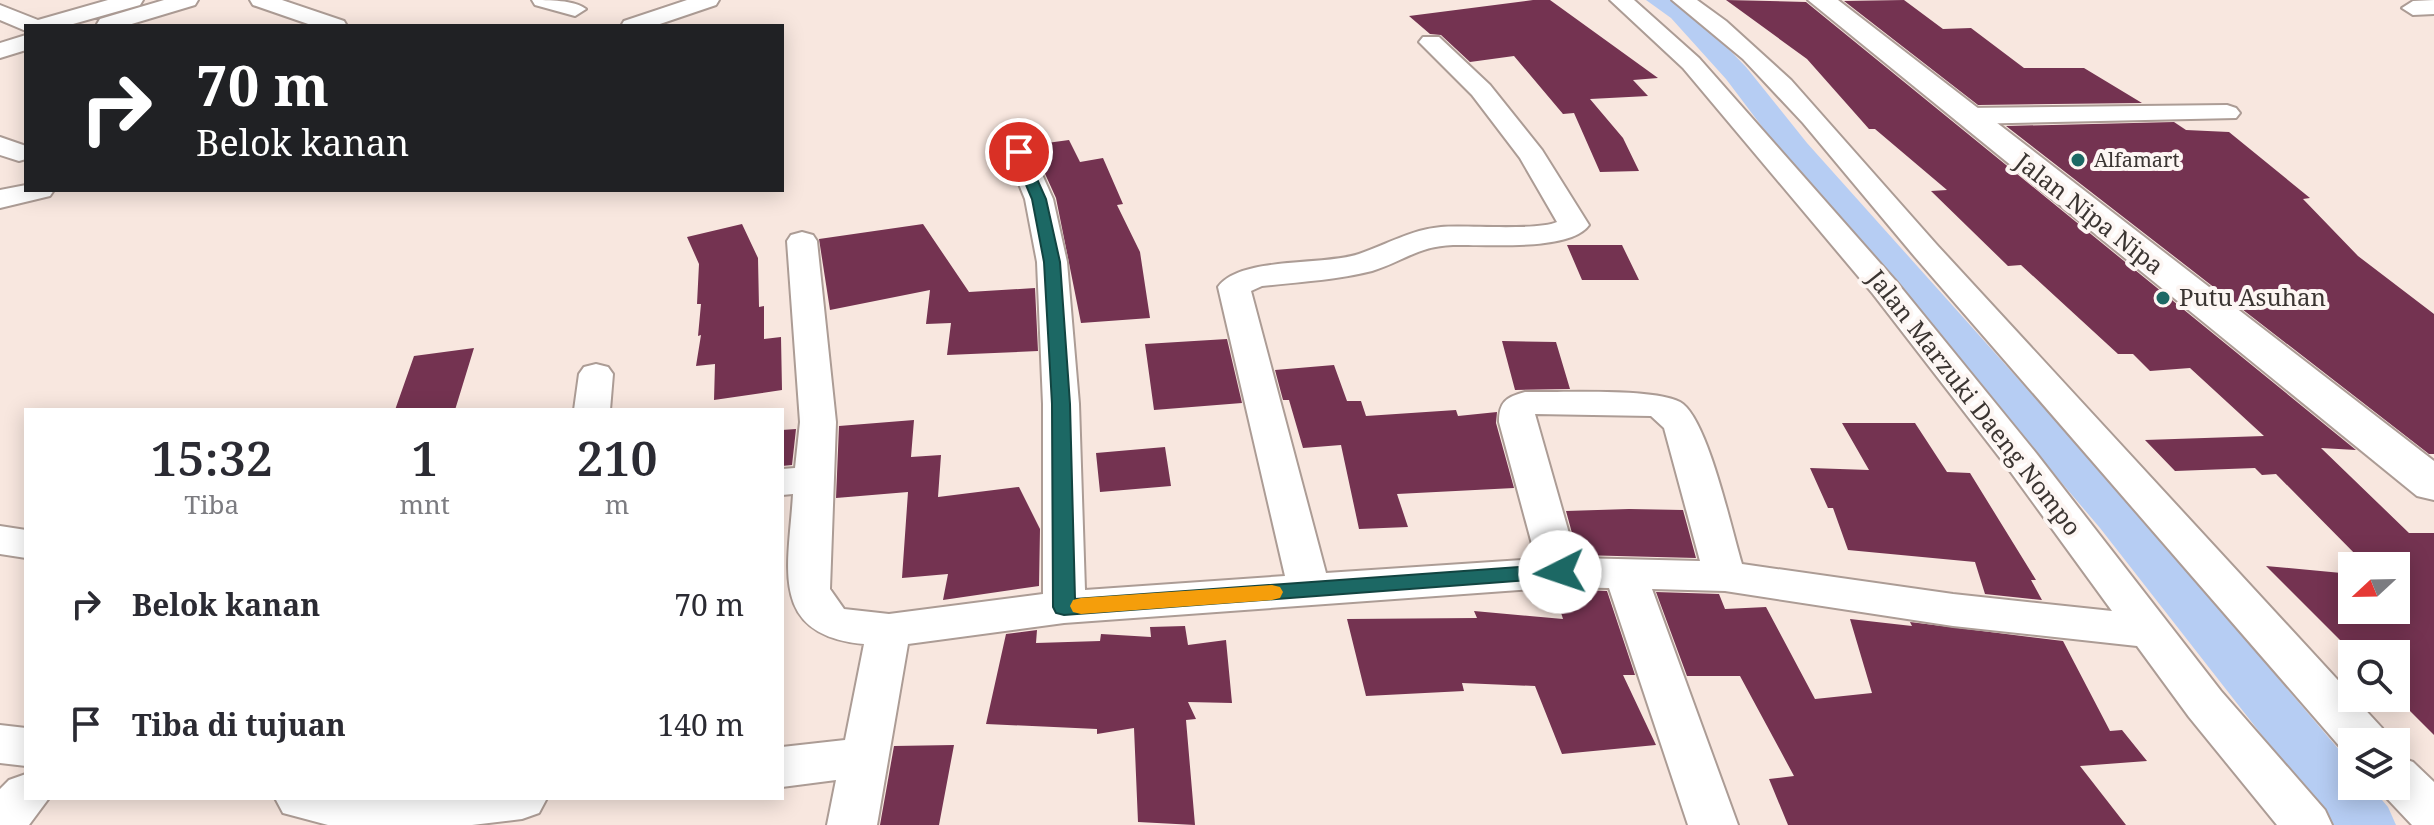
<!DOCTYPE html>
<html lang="id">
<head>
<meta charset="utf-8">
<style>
  :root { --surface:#fff; --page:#f2f2f3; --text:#2b2b33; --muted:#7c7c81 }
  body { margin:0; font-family:"Noto Serif",serif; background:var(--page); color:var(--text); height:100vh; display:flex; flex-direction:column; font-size:30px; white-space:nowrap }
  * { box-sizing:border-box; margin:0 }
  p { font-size:26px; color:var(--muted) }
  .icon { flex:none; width:44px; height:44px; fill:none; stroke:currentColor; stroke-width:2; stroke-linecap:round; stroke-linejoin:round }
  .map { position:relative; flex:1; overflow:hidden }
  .panel { position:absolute; left:24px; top:408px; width:760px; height:392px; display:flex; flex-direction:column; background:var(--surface); border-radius:0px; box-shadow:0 4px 20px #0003 }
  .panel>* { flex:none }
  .guide { position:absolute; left:24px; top:24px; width:760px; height:168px; border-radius:0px; box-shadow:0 4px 20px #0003; background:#202124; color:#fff; overflow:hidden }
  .needle { width:52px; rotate:248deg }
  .buttons { position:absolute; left:2338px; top:552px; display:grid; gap:16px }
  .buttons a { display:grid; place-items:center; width:72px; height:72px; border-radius:0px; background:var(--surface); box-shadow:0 4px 20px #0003; font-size:40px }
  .pin { position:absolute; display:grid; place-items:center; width:68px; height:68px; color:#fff; margin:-34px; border:4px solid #fff; border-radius:50%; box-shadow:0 2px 8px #0007 }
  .me { position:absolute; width:88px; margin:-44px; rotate:266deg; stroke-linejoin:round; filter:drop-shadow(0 0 6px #0008) }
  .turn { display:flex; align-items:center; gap:28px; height:168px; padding:0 40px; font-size:36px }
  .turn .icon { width:104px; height:104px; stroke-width:2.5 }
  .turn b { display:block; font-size:56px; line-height:68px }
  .eta { display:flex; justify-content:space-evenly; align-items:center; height:136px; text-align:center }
  .eta b { font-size:48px; font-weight:600; line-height:56px }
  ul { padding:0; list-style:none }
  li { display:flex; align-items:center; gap:24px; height:120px; padding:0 40px }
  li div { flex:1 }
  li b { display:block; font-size:30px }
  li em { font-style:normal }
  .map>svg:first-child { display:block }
</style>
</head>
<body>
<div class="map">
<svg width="2434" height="825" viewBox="0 0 2434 825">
  <rect width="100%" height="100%" fill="#f8e7df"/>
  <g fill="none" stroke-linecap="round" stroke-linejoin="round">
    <path fill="#b6cdf3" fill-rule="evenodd" d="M1646,0H1677L1689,8L1746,67L1807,143L2132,506L2352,765V786H2370L2388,807L2396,825H2332L2100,528L1785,157L1726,79L1671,18Z"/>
  </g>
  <path fill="#743351" d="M1533,0H1550L1658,78L1633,80L1648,96L1590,99L1623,138L1639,171L1600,172L1574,113L1563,114L1514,56L1470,62L1441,35L1430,34L1409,16Z
    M1726,0L1806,2L2356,450L2321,448L2409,533H2434V735L2396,697V654H2354L2266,566L2352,574V610H2396V566H2367L2276,474L2262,475L2255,468L2175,471L2145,440L2264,436L2190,368L2150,371L2133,354H2118L2021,265L2008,266L1931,191L1947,190L1875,129H1869L1807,59Z
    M1904,0L1943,29L1971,28L2024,68H2084L2142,103L1978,105L1844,1Z
    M2174,122L2186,130L2229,132L2310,198L2303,199L2358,256L2434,314V454H2429L2006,126Z
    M1069,140L1080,162L1103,158L1123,204L1117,205L1140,252L1150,318L1081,323L1056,198L1032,145Z
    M742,224L758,258L759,307L764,306V339L781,337L782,390L714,400L715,364L696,366L701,335L698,336L701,304H697L699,264L687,237Z
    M923,224L969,292L1035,288L1038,351L947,355L951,323L926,324L930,290L830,310L819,239Z
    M1567,245H1622L1639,280H1582Z
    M1227,339L1242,403L1154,410L1145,344Z
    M1502,341L1556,342L1570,389L1515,390Z
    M474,348L455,410H395L414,356Z
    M1334,365L1347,401H1361L1366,416L1456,410L1458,416L1497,412L1496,423L1514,488L1397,494L1408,527L1359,529L1341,445L1303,448L1289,400H1283L1275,370Z
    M914,420L911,457L941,455L938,497L1019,487L1040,529L1039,586L943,600L948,574L902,578L908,492L836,498L839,426Z
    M1842,423H1915L1947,472L1970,473L2036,580H2031L2042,600L1985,594L1975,562L1848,550L1833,508H1828L1810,468L1869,470Z
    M796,429L792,465L782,466V430Z
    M1165,447L1171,486L1100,492L1096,453Z
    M1629,509L1683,510L1696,558L1578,555L1566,511Z
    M1580,590L1607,591L1635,675H1623L1656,745L1562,754L1535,686L1462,683L1464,691L1366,696L1347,619L1477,618L1474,611L1563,619L1556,596H1582Z
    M1656,592L1719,594L1725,609L1766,607L1815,699L1872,693L1850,619L1912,626L1910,622L2063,641L2110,731L2122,730L2147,761L2080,766L2126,825H1788L1769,779L1794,776L1740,676H1687Z
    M1185,626L1188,645L1226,640L1232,703L1188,702L1196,719L1186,720L1195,825L1138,822L1134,728L1097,734V729L986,724L1006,634L1037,630L1036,643L1100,641L1101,634L1151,637L1150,627Z
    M954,745L939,825H880L894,746Z"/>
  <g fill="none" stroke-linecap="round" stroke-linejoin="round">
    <defs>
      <path id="minor" d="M108,0H143L140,5L66,26H26V31L0,20V5L38,20Z
        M164,0H198L195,5L125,26L97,24L100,19Z
        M250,0H282L344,21L347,26H314L253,5Z
        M532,0C549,0 574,0 586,9L575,16L535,5Z
        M687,0H719L716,5L654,26H621L624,21Z
        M1610,0H1634L1699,58L1895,280L2036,453L2221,691L2325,810L2332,825H2277L2189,717L2137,646L1953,626L1725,591L1652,589L1738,825H1688L1609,588L1560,587L1064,623L908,644L877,825H827L836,780L782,787V747L845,740L864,644C767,635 789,566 793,494L782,495V469L795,468L800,422L787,241L791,235L802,232L813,235L817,241L836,422L830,589L844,609L889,614L1043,594V404L1037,262L1025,199L1006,152L1009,146H1029L1032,152L1053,199L1067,262L1079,404L1085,590L1285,576L1218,287C1240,256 1325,266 1359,254C1388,244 1410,230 1441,227C1467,225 1537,231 1557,222L1520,158L1472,95L1419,42L1423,37H1439L1490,85L1542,150L1589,225C1570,252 1484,244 1453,245C1418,246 1402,262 1372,271C1337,280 1298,282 1262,286L1251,291L1326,573L1536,559L1499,422C1499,402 1506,397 1525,392C1556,393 1662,387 1683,404C1709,425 1731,528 1742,564L1953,594L2112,611L2010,471L1873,294L1683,68ZM1535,414L1651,416L1664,428L1700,561L1576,558Z
        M1672,0H1697L1726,21L1791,80L1937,245L2382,728L2389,742H2352V757L2348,756L1915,257L1803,123L1743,59Z
        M2434,0V14L2413,15L2402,8L2413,1Z
        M26,35V50L0,58V43Z
        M2227,105L2236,108L2240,113L2236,118L1966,124L1957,121L1953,116L1957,111L1966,108Z
        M0,137L26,146V159L19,161L0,155Z
        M26,185V190H54L50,196L0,208V190Z
        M596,364L608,367L613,374L610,410H574L579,374L584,367Z
        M0,526L26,530V558L0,554Z
        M0,725L26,728V766L0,763Z
        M2396,756L2413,762L2434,782V825H2412L2379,790L2377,786H2396Z
        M26,774V798H49L29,825H0V789L9,780Z
        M275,798H547L539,813L522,819L472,825H328L283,813Z"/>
      <path id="tertiary" d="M1808,0H1838L2434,461V500L2417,496Z"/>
    </defs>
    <use href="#minor" stroke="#ac9c95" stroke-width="4"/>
    <use href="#tertiary" stroke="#ac9c95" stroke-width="4"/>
    <use href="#minor" fill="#fff" fill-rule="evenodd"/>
    <use href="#tertiary" fill="#fff" fill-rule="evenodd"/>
  </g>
  <path fill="#1c6864" stroke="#124441" stroke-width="2" d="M1014,149L1025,152L1046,199L1060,262L1070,404L1075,599L1560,564L1568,566L1571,572L1568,577L1064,615L1056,613L1053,607L1052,404L1044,262L1032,199L1012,152Z"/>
  <path fill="#f59e0b" d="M1272,585L1280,587L1283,592L1280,598L1272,600L1081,614L1073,612L1070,606L1073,600L1081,598Z"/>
  <g fill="#1c6864" stroke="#fdf6f3" stroke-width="3">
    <circle cx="2078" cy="160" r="8"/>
    <circle cx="2163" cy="298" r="8"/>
  </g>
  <g text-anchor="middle" stroke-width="8" stroke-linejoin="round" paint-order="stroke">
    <g font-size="20" fill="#3b3532" stroke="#fdf6f3" text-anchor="start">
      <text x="2094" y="167">Alfamart</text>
    </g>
    <g font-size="24" fill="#3b3532" stroke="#fdf6f3">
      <text transform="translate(2089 214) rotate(38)" y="8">Jalan Nipa Nipa</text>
      <text transform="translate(1974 403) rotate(52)" y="8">Jalan Marzuki Daeng Nompo</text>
    </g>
    <g font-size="24" fill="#3b3532" stroke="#fdf6f3" text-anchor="start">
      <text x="2179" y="306">Putu Asuhan</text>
    </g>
  </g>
</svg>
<div class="buttons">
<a><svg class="needle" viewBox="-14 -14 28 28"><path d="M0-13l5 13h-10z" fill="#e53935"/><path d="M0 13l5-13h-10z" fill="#7c7c81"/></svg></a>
<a><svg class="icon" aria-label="search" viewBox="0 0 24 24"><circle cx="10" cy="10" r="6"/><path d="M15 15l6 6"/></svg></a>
<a><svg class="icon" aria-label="layers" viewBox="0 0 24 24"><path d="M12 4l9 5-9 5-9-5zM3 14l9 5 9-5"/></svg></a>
</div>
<div class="pin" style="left:1019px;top:152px;background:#d93025"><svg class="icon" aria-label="arrive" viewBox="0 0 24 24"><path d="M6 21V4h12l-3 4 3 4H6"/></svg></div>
<svg class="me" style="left:1560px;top:572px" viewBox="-20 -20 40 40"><circle r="19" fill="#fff"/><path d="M0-13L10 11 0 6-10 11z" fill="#1c6864"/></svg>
<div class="guide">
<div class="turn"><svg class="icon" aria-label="right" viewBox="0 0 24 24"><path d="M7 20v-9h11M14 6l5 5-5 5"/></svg><div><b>70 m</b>Belok kanan</div></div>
</div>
<section class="panel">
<div class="eta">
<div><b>15:32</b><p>Tiba</p></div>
<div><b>1</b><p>mnt</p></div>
<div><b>210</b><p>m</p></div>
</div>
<ul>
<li><svg class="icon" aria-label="right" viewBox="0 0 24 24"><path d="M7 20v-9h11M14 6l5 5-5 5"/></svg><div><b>Belok kanan</b></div><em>70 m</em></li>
<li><svg class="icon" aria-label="arrive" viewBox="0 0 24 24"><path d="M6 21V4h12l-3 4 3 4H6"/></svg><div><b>Tiba di tujuan</b></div><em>140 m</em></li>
</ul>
</section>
</div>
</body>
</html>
